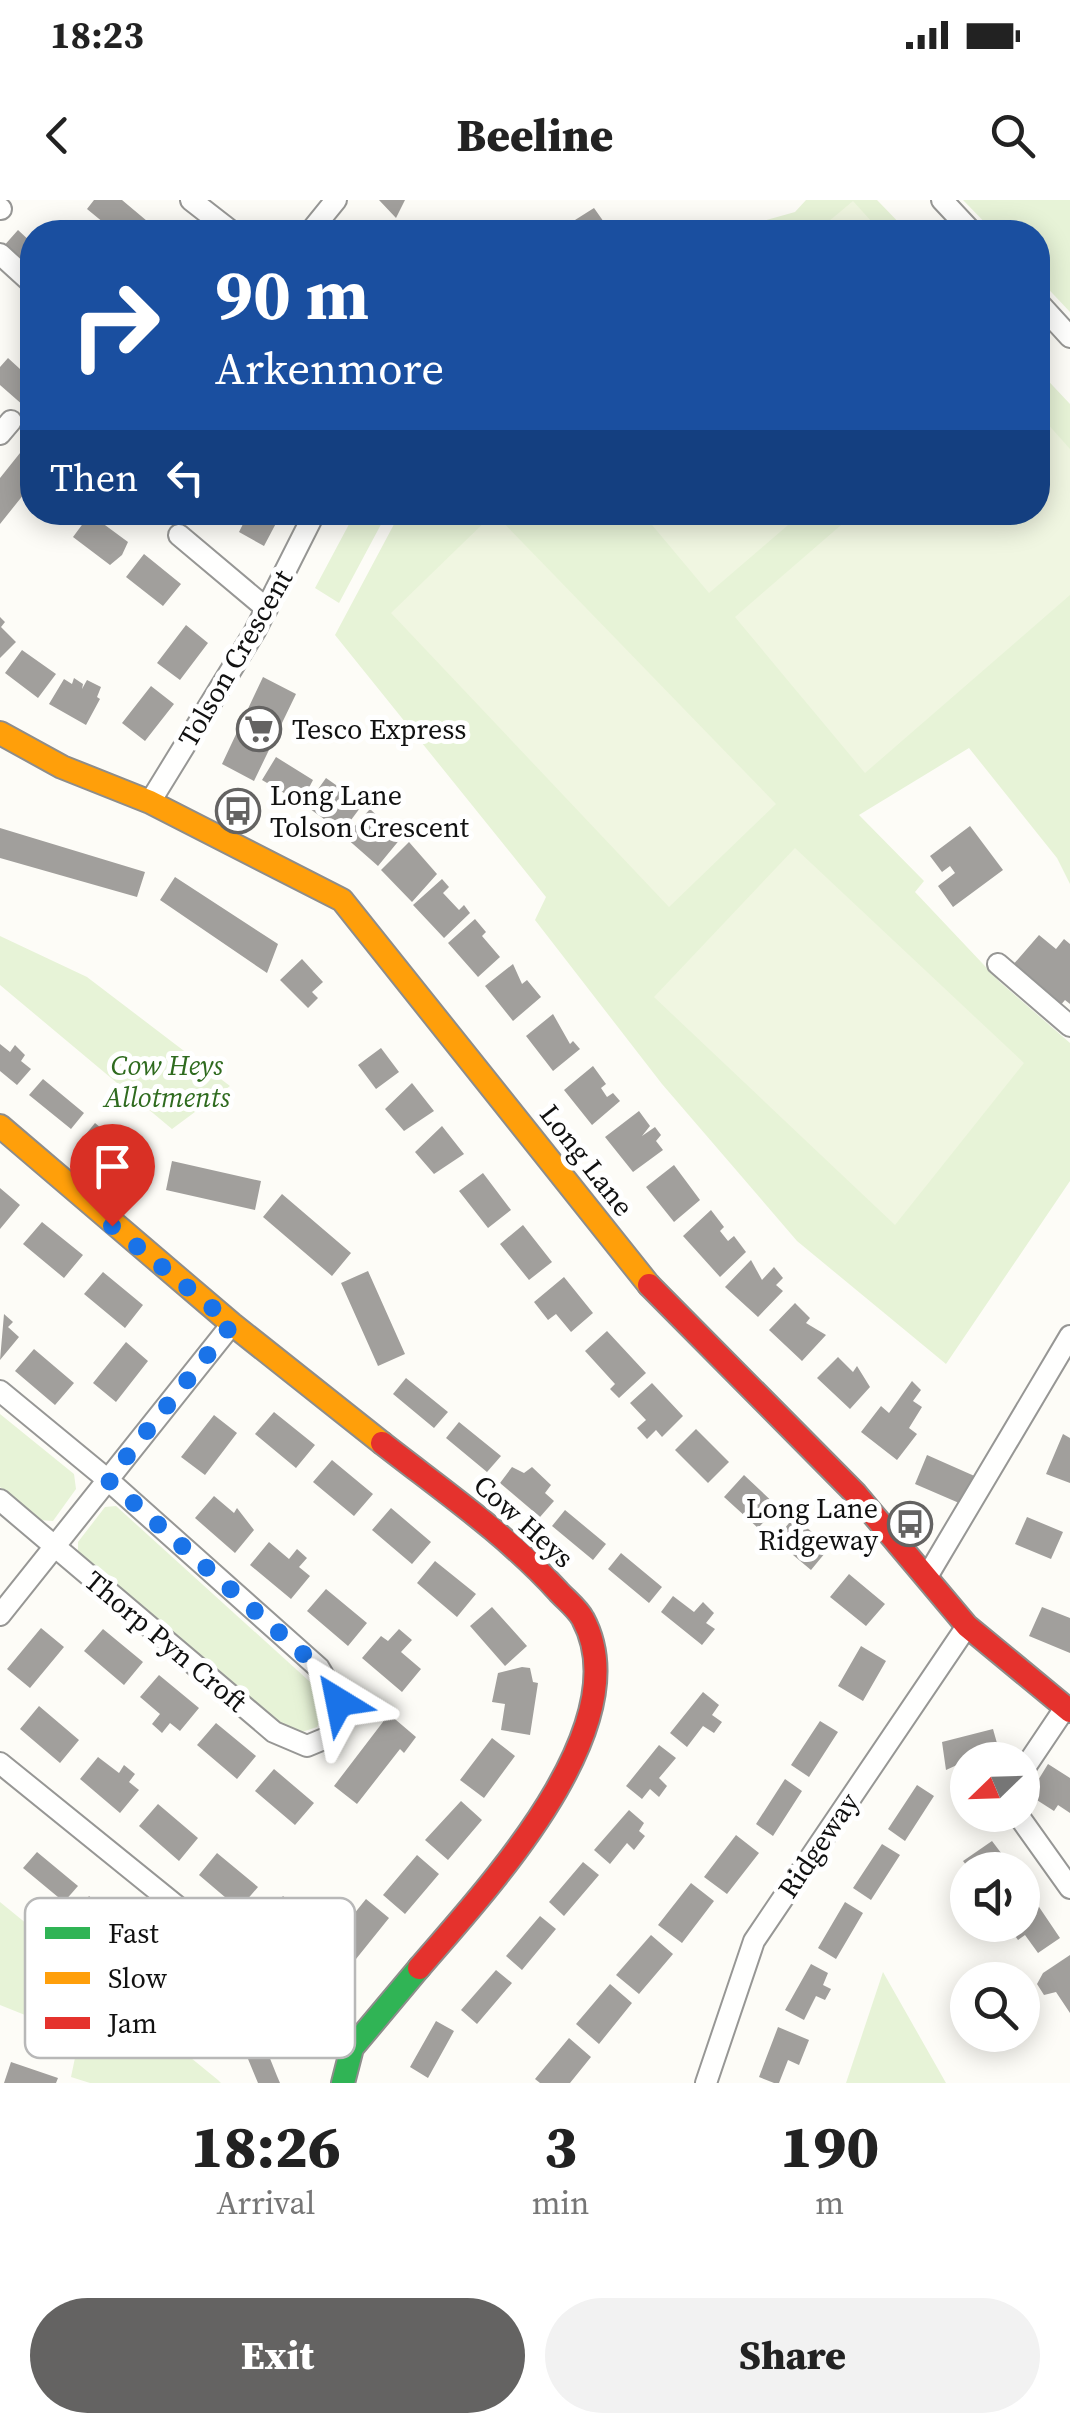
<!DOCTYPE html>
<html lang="en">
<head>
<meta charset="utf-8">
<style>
  :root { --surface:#fff; --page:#f2f2f2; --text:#222; --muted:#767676; --accent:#646362 }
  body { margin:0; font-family:"Source Serif 4",serif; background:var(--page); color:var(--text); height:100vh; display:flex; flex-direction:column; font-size:38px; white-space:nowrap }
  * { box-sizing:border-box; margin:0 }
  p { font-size:32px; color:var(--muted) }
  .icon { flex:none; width:55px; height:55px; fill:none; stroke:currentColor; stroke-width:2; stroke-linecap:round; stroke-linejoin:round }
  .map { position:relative; height:1883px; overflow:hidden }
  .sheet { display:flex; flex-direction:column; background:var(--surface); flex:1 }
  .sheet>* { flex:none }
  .banner { position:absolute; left:20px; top:20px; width:1030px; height:305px; border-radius:40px; box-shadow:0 5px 25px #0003; background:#1a4fa0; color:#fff; overflow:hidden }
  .needle { width:65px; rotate:247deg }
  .controls { position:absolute; left:950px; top:1542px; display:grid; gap:20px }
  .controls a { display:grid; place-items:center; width:90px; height:90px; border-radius:50%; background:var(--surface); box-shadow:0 5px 25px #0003; font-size:50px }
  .pin { position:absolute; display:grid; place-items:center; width:85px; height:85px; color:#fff; margin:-102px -42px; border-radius:50% 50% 50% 0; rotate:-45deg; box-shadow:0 0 10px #0007 }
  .pin .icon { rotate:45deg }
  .me { position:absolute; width:110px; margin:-55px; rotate:325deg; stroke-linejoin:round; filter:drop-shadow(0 0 8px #0008) }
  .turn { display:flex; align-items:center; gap:35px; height:210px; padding:0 30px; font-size:45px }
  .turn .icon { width:130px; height:130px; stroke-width:2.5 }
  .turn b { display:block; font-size:70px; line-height:85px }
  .then { display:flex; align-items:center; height:95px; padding:0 30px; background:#0003; gap:20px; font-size:38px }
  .eta { display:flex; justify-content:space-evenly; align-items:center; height:170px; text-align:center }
  .eta b { font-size:60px; font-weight:800; line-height:70px }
  .action { display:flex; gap:20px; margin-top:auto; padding:20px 30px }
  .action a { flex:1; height:115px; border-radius:60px; background:var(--accent); color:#fff; font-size:40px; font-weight:800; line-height:115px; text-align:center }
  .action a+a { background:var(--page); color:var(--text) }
  .status { display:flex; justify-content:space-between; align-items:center; height:70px; padding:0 50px; background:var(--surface); direction:ltr }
  .status svg { height:28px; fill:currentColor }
  header { display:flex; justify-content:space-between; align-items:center; height:130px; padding:0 30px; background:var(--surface); font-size:45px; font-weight:800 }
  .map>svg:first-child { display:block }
</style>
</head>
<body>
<div class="status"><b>18:23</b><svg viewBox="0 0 49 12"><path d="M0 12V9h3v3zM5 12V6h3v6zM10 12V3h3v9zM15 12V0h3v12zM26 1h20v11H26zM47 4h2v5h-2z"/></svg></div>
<header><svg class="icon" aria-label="back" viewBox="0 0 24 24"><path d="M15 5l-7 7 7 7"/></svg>Beeline<svg class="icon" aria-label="search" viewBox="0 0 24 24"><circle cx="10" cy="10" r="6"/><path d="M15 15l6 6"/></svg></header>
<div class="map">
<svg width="1070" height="1883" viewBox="0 0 1070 1883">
  <rect width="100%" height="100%" fill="#fdfcf7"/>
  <path fill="#e7f3d7" d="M806,0H877L908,32H723L795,12Z
    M963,0H1070V112L1038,78V32H994Z
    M1038,170L1070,204V684L1057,658L969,548L859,615L924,681L915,692L1000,782L1070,843V981L946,1164L797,1041L662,884L535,720L546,697L335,435L400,313L1038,312Z
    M355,313L386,315L339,403L315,388Z
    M0,736L87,777L230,886L172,929L0,785Z
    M0,1214L74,1274L76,1289L53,1321L38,1320L0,1287Z
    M116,1306L319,1490L325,1509L317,1527L299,1533L283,1527L78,1352V1342L105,1307Z
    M0,1702L218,1880L221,1883H90L71,1877L76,1853L45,1836L50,1825L0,1805Z
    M883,1772L946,1883H846Z"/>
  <path fill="#f0f6e1" d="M853,1L881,32H816Z
    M1038,213L1070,249V395L865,573L735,417L855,313L1038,312Z
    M494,313L776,604L669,707L391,413Z
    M642,313H802L709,393Z
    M795,648L1024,863L895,1025L654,797Z"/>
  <path fill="#a19f9c" d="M94,0H122L147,21L137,32H115L87,9Z
    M379,0H405L396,18Z
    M594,8L611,32H556Z
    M18,30L32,43V77L2,48Z
    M8,158L32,180V197L24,206L0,185V167Z
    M32,238V284L0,324V278Z
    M229,312H282L264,346L239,332L244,322Z
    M90,314L128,342L122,355L110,365L73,337Z
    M144,354L181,384L163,406L126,377Z
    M0,417L5,422L1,427L16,442L0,458Z
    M186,425L208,443L180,480L157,463Z
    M22,450L56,474L38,498L5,473Z
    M263,477L296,494L254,581L222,564Z
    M74,478L83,484L82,489L87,480L101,487L97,497L100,499L86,525L49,504L64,479L72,484Z
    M151,486L174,504L145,541L122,523Z
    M276,557L313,580L301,603L262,580Z
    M326,578L363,604L342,632L306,606Z
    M370,609L401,638L378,666L345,637Z
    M970,626L1003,670L953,707L938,686L955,673L950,666L942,672L930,656Z
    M0,628L145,672L137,697L0,658Z
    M409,642L437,674L412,702L381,670Z
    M175,677L278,744L267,773L160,700Z
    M442,679L449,687L443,693L459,710L464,705L470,713L444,738L413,705Z
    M475,719L486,732L482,736L500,757L478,777L448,743Z
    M1039,735L1056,749L1064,739L1070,744V804L1065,800L1059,807L1012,766Z
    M302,759L323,782L312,792L318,798L308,808L280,780Z
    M513,764L522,784L527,780L541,797L513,821L485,786Z
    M553,814L570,844L573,841L580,849L553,871L526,836Z
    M0,844L10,852L15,845L25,855L21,861L31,869L17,885L0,871Z
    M381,848L399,872L376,889L358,865Z
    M593,866L606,884L601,888L607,897L613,893L620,901L592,925L564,890Z
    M43,879L84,913L71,929L29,895Z
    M412,883L434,911L404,931L385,909Z
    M639,911L650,926L642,936L655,927L661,935L656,941L663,950L633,972L605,937Z
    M95,923L136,957L123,973L82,939Z
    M442,926L464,954L434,974L415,952Z
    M172,961L261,981L255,1010L166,990Z
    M674,965L700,1000L674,1022L646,987Z
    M483,973L511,1010L488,1028L459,991Z
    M0,988L20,1005L0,1029Z
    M282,994L351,1053L332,1076L263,1017Z
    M711,1010L724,1027L720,1031L728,1041L734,1036L746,1052L720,1077L683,1036Z
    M42,1022L83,1055L64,1078L23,1044Z
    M523,1025L552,1062L529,1080L500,1044Z
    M751,1060L762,1080L774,1067L783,1078L776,1085L783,1091L758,1117L725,1087Z
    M368,1071L405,1154L378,1166L341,1083Z
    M103,1072L143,1105L125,1128L84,1094Z
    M564,1077L593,1113L571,1132L556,1114L548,1120L534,1102Z
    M795,1103L810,1118L806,1123L826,1135L802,1161L769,1130Z
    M4,1114L13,1122L8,1127L19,1137L0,1160Z
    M607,1131L646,1173L619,1198L610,1189L615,1184L585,1151Z
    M126,1142L148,1161L116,1202L93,1183Z
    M34,1149L74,1183L55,1205L15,1171Z
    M838,1157L853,1172L857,1166L870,1187L850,1209L817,1178Z
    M406,1178L448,1212L434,1228L393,1194Z
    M912,1181L921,1190L913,1201L922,1207L909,1228L917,1234L897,1260L861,1232L881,1206L889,1213Z
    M652,1183L683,1216L662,1237L656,1230L647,1239L637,1228L646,1220L630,1203Z
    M274,1212L315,1245L296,1268L255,1234Z
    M214,1215L237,1233L205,1275L181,1257Z
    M459,1222L501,1256L487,1272L446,1238Z
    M696,1229L729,1262L708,1283L675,1250Z
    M1063,1234L1070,1238V1283L1046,1274Z
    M927,1255L979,1278L966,1306L915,1284Z
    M332,1260L373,1294L354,1316L313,1282Z
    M512,1267L524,1273L532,1267L551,1285L545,1293L554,1301L540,1317L500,1283Z
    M744,1275L778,1307L758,1328L724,1297Z
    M214,1296L234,1313L237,1308L254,1330L235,1353L195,1318Z
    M391,1308L431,1342L412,1364L372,1330Z
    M565,1310L606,1344L593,1360L552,1326Z
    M794,1317L830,1347L811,1370L775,1340Z
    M1027,1317L1063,1332L1051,1359L1015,1344Z
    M269,1342L289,1359L297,1349L307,1358L299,1367L310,1376L291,1399L250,1365Z
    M621,1353L662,1387L649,1403L608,1369Z
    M435,1361L476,1394L457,1417L417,1383Z
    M849,1374L885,1404L866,1426L830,1397Z
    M326,1389L367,1423L348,1446L307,1411Z
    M673,1396L694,1412L703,1402L714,1413L706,1423L715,1429L702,1445L661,1412Z
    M492,1407L527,1446L505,1466L470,1426Z
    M1042,1407L1070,1418V1453L1029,1436Z
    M41,1428L64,1447L30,1488L7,1469Z
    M103,1429L143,1462L124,1485L84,1451Z
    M399,1429L412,1440L401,1452L421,1469L402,1492L362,1458L381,1436L388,1441Z
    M861,1446L886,1461L863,1501L838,1486Z
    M522,1467L530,1468L533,1482L538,1483L530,1535L501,1530L505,1504L492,1502L498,1473Z
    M159,1475L199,1508L180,1531L170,1523L162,1533L152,1524L160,1514L140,1497Z
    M703,1492L719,1505L712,1515L722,1522L714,1533L703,1526L687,1547L670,1533Z
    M39,1506L79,1540L60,1563L20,1529Z
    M389,1514L416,1537L404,1553L400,1549L357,1604L334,1586Z
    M820,1521L838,1532L809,1577L791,1565Z
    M216,1523L256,1556L237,1579L197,1545Z
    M993,1529L1000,1554L968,1560L946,1570L942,1542Z
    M492,1538L515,1556L484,1598L460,1580Z
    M659,1545L676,1558L659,1578L667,1586L659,1597L650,1589L642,1599L626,1586Z
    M98,1557L119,1573L124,1565L135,1574L129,1582L139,1590L120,1613L80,1579Z
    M1048,1564L1070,1578V1613L1058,1605L1054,1611L1029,1595Z
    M274,1569L314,1603L295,1625L255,1591Z
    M785,1579L802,1591L773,1636L756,1624Z
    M917,1585L934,1596L905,1641L888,1629Z
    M461,1601L482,1620L448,1660L425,1640Z
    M158,1604L198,1638L179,1661L139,1626Z
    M629,1610L644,1623L639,1631L645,1636L634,1650L627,1643L610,1664L594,1650Z
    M736,1635L759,1653L727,1694L704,1677Z
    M992,1641L1014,1670H970L963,1661Z
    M882,1644L900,1655L871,1700L853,1688Z
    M37,1652L78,1686L64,1702L23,1668Z
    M217,1653L258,1687L239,1709L199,1675Z
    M417,1655L439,1674L405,1714L383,1695Z
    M583,1662L599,1675L564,1716L549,1702Z
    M691,1683L714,1701L682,1743L658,1725Z
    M89,1696L131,1730L117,1746L76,1712Z
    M283,1696L300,1710L294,1716L317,1735L298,1758L258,1724Z
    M366,1699L389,1718L356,1759L333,1740Z
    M1035,1701L1060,1738L1038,1753L1025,1735L1018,1740L1010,1729L1022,1725V1709Z
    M845,1702L863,1713L836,1759L818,1748Z
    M540,1716L556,1729L522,1770L506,1756Z
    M651,1735L673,1754L639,1794L616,1775Z
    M1070,1755V1813L1056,1792L1044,1795L1037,1784L1043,1773Z
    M811,1764L828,1773L823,1785L831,1789L825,1800L816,1796L804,1820L785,1810Z
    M496,1770L512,1783L477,1824L461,1810Z
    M610,1784L632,1803L599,1844L576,1824Z
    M436,1821L454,1831L428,1878L410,1867Z
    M778,1827L809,1840L799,1865L788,1860L779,1883H774L759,1877Z
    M569,1838L591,1857L570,1883H540L535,1879Z
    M267,1851L277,1876L280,1883H258L248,1859Z
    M11,1862L58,1878L56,1883H4Z"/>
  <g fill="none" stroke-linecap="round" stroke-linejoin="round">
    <defs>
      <path id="street" d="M191,0L232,32
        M942,0L972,32
        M0,9H1
        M310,32L336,0
        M0,54L32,83
        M1038,102L1070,137
        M0,234L11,221
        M179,335L267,409
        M150,602L255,431L315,312
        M998,764L1070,826
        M0,1191L108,1280L319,1468L339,1502L336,1534L307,1546L274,1532L0,1300
        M928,1375L1070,1136
        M0,1415L232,1124
        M0,1563L352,1848
        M1022,1572L1065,1508
        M1018,1615L1070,1688
        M706,1883L754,1741L967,1426"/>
      <path id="fast" d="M343,1883L352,1848L419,1768"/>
      <path id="slow" d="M0,533L62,567L150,602L342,700L649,1085
        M0,926L232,1124L382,1243"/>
      <path id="jam" d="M649,1085L856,1294L967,1426L1070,1511
        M382,1243C442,1290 506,1334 558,1391C565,1399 578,1409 583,1419C641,1527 483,1693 419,1768"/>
    </defs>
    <use href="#street" stroke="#979795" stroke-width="24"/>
    <use href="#fast" stroke="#8e8d8b" stroke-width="26"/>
    <use href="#slow" stroke="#8e8d8b" stroke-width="26"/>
    <use href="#jam" stroke="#8e8d8b" stroke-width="26"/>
    <use href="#street" stroke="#fffffe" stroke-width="20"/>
    <use href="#fast" stroke="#30b455" stroke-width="22"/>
    <use href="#slow" stroke="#ff9f0a" stroke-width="22"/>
    <use href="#jam" stroke="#e5322d" stroke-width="22"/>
  </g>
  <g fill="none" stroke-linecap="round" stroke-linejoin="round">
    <path stroke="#1a73e8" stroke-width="18" stroke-dasharray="0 32.4" d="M112,1026L232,1124L108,1280L319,1468L339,1502"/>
  </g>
  <defs>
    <symbol id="supermarket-ring" viewBox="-11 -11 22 22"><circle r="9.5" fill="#fff" stroke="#646362" stroke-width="1.5"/><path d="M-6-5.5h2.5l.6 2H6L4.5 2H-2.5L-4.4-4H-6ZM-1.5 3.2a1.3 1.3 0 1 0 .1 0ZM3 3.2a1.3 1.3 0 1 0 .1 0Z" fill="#646362"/></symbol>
    <symbol id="bus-ring" viewBox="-11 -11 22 22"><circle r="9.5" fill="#fff" stroke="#646362" stroke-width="1.5"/><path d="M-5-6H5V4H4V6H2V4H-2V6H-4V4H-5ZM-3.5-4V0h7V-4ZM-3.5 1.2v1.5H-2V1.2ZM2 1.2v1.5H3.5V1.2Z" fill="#646362"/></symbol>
  </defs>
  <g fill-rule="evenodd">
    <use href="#supermarket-ring" x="234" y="504" width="50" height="50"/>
    <use href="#bus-ring" x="213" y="586" width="50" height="50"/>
    <use href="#bus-ring" x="885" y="1299" width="50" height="50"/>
  </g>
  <g text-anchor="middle" stroke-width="10" stroke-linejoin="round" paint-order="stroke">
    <g font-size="28" fill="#111" stroke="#fff">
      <text transform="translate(235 458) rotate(-60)" y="10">Tolson Crescent</text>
      <text transform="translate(587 960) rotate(52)" y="10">Long Lane</text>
      <text transform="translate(524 1321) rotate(42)" y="10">Cow Heys</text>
      <text transform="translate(166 1441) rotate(40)" y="10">Thorp Pyn Croft</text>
      <text transform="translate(818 1645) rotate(-56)" y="10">Ridgeway</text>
    </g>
    <g font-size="28" fill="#111" stroke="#fff" text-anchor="start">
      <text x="292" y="539">Tesco Express</text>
      <text x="270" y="605">Long Lane<tspan x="270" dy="32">Tolson Crescent</tspan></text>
      <text x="878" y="1318" text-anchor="end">Long Lane<tspan x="878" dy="32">Ridgeway</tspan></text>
    </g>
    <g font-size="28" font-style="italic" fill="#2f6b1f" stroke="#fff">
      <text x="167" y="875">Cow Heys<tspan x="167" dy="32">Allotments</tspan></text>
    </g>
  </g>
  <rect x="25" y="1698" width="330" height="160" rx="15" fill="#fff" stroke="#b8b8b8" stroke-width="2.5"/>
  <rect x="45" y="1727" width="45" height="12" fill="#30b455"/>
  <rect x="45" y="1772" width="45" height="12" fill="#ff9f0a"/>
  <rect x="45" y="1817" width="45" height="12" fill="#e5322d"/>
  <g font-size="28" fill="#111">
    <text x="108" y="1743">Fast</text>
    <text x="108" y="1788">Slow</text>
    <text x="108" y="1833">Jam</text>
  </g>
</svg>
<div class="controls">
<a><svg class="needle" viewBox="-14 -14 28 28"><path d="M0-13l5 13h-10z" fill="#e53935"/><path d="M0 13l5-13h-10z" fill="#767676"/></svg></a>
<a><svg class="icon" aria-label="sound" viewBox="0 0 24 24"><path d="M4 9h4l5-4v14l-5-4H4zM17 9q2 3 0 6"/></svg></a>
<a><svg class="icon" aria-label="search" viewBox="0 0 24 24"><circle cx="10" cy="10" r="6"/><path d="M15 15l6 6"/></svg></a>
</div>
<div class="pin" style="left:112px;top:1026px;background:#d93025"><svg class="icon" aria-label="arrive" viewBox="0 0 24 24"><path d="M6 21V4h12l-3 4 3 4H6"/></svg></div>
<svg class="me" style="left:339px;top:1502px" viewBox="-20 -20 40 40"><path d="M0-17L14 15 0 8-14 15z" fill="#1a73e8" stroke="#fff" stroke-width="4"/></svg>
<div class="banner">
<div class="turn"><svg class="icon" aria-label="right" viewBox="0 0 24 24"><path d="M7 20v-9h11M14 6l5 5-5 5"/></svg><div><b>90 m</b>Arkenmore</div></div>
<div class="then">Then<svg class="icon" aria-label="left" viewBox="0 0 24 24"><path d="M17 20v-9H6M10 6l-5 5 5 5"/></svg></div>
</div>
</div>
<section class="sheet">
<div class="eta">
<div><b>18:26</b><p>Arrival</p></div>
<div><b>3</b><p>min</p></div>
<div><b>190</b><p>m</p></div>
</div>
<div class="action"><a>Exit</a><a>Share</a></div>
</section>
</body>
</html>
